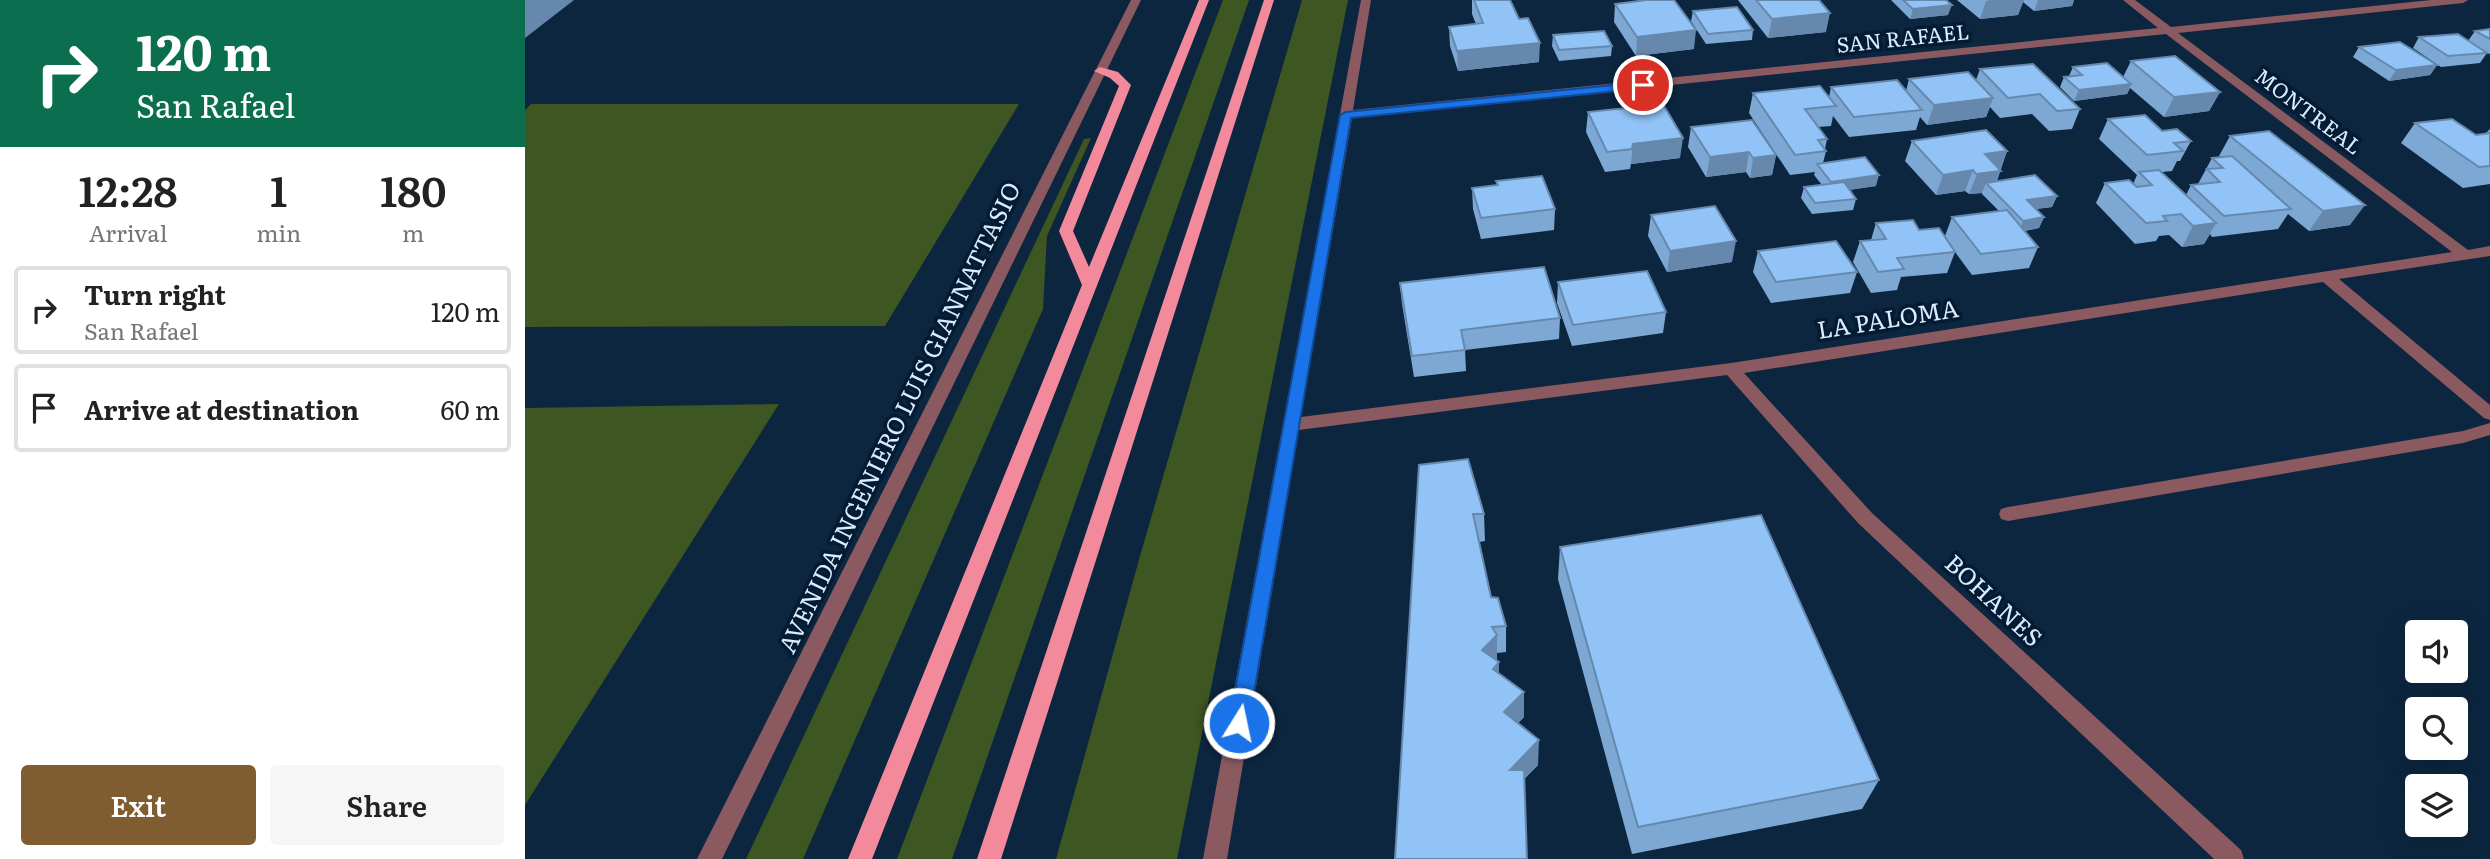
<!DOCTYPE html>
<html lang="en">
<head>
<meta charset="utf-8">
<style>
  :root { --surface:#fff; --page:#f6f6f6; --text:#222; --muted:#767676; --line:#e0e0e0; --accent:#805d30 }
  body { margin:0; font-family:Literata,serif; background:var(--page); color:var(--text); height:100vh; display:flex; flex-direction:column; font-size:26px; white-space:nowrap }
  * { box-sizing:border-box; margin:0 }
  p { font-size:23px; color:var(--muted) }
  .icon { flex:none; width:38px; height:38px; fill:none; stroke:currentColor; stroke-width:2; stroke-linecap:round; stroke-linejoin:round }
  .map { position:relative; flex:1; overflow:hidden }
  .side { display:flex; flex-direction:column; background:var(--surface); width:525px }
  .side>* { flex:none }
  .top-card { background:#0b6e4f; color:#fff; overflow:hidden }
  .buttons { position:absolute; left:1880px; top:620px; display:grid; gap:14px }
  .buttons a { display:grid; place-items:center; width:63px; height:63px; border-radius:7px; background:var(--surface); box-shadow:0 7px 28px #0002; font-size:35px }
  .pin { position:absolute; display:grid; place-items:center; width:60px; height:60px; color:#fff; margin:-30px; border:4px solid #fff; border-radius:50%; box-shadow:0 2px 7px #0007 }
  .me { position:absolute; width:77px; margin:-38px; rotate:10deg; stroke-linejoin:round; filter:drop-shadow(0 0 5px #0008) }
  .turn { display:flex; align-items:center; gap:24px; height:147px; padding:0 21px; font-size:32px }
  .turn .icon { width:91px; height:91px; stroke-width:2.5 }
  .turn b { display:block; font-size:49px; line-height:60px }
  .eta { display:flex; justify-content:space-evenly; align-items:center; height:119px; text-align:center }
  .eta b { font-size:42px; font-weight:600; line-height:49px }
  .button { display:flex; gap:14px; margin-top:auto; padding:14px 21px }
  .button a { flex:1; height:80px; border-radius:7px; background:var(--accent); color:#fff; font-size:28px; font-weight:600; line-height:80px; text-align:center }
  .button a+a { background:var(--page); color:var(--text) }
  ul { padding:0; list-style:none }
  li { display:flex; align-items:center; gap:21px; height:88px; margin:0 14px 10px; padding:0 7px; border:4px solid var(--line); border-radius:7px }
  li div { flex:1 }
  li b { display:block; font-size:26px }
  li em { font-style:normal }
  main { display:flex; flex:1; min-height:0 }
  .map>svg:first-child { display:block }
</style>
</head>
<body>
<main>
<section class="side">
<div class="top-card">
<div class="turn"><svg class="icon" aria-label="right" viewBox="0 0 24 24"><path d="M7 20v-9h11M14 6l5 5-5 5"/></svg><div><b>120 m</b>San Rafael</div></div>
</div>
<div class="eta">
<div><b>12:28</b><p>Arrival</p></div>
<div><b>1</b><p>min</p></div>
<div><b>180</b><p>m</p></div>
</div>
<ul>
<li><svg class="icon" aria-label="right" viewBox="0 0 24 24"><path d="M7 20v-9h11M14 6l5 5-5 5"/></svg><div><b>Turn right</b><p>San Rafael</p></div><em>120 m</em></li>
<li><svg class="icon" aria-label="arrive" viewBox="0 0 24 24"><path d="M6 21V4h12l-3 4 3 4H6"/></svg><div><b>Arrive at destination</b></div><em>60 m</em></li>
</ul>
<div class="button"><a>Exit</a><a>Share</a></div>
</section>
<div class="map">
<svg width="1965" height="859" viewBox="0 0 1965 859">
  <rect width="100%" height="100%" fill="#0c263f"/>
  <path fill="#3e5621" d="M698,0H724L427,859H372Z
    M777,0H823L652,859H531L617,549Z
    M6,104H494L360,326L0,327V110Z
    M566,138L522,236L518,309L278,859H221L559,139Z
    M254,404L0,805V408Z"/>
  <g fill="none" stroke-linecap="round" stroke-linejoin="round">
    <path fill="#8b5960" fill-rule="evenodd" d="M606,0H616L197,859H172Z
      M836,0H846L828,110L1633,28L1598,0H1610L1646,27L1906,0H1943L1938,3L1653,33L1943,250L1965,246V256L1814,279L1965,405V420L1959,418L1798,282L1219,373L1347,513L1716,850L1719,859H1689L1333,523L1202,375L774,430L702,859H678ZM1641,34L1927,252L1206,363L776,417L827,118Z
      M1965,423V435L1938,443L1483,521L1476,519L1474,514L1476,509L1483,507L1938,431Z"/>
    <path fill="#f38a9c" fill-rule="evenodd" d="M674,0H684L347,859H323L557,285L534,231L594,86L585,78L569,71L575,67L593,72L606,85L548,231L564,267Z
      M739,0H749L476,859H452Z"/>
  </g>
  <path fill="#7da8d4" d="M947,0H985L1014,62L933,71L925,46L924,27L951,24L947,14Z
    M1213,0H1294L1301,32L1243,38Z
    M1366,0H1421L1423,15L1385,19Z
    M1432,0H1549L1547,6L1509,11L1498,2L1493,15L1455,19Z
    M1090,4L1169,49L1111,56L1089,22Z
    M1168,11L1228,30L1227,40L1181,44L1166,21Z
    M1965,29V54L1946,43L1962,53L1955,63L1916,67L1888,48L1894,37L1943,41L1950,31Z
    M1028,35L1087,46L1086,56L1034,61L1027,46Z
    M1834,47L1912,65L1905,75L1864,81L1828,57Z
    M1606,61L1695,92L1684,111L1639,117L1605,88L1602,94L1549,101L1535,87L1539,77L1544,76L1548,67L1598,77Z
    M1455,69L1555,109L1547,129L1524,131L1507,114L1475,118L1465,107L1461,117L1402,125L1395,117L1391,130L1324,137L1308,116L1306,126L1293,127L1302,139L1300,149L1301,151L1298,163L1351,186L1324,190L1331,199L1328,210L1287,214L1276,198L1279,187L1297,185L1289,175L1290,172L1265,175L1224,113L1228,93L1304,97L1306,87L1381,91L1384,79L1451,80Z
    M1063,112L1155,158L1106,164L1105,169L1080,172L1061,132Z
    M1583,119L1637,131L1666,141L1655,161H1652L1647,171L1637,172L1661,195L1666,185L1673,184L1687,158L1695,157L1694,156L1705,136L1825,225L1784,231L1763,214L1753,229L1687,237L1685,234L1679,244L1657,247L1644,235L1634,236L1631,241L1610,244L1571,203L1580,183L1608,184L1612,175L1574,139Z
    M1890,123L1951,135L1961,133L1965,129V184L1938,188L1876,143Z
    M1166,127L1251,155L1247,175L1225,178L1221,172L1181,177L1163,147Z
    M1387,141L1482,151L1472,181L1532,196L1527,207L1511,209L1519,217L1514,228L1500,231L1513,247L1504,268L1447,275L1430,252L1422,273L1376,277L1372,290L1346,293L1328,262L1335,241L1346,240L1351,223L1394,230L1420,236L1427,217L1474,211L1457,194V193L1444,194L1440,191L1411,195L1380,161Z
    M971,181L1030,209L1029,230L956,239L948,209L947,188L971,185Z
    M1126,215L1207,262L1142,272L1123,236Z
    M1233,251L1332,272L1325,293L1246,303L1228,272Z
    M1033,282L1141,312L1138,333L1047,346L1032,303Z
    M875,283L1035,318L1034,339L940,350L941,371L889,377L877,304Z
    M894,465L959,514L960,541L954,542L966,597L981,626V652L972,653V661L974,662V674L999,692V717L993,723L1013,765L999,779Z
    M1035,547L1354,780L1337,809L1107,854L1033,579Z"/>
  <path fill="#6688ad" d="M0,0H49L0,38Z
    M1466,0H1499L1493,15L1455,19L1461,1Z
    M1513,0H1549L1547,6L1509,11Z
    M1427,5L1423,15L1385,19L1388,9Z
    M1305,13L1301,32L1243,38L1247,19Z
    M1171,30L1169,49L1111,56L1112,37Z
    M1015,43L1014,62L933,71L932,51Z
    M1912,65L1905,75L1864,81L1871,70Z
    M1606,84L1602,94L1549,101L1554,90Z
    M1695,92L1684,111L1639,117L1649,97Z
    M1468,98L1461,117L1402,125L1409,105Z
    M1158,138L1155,158L1106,164L1108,144Z
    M1482,151L1468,190L1461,183L1457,193L1444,194L1460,154Z
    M1224,152L1221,172L1181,177L1185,157Z
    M1251,155L1247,175L1225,178L1228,158Z
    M1448,170L1440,191L1411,195L1418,175Z
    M1354,175L1351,186L1303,193L1306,182Z
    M1532,196L1527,207L1497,211L1502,200Z
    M1840,205L1825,225L1784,231L1798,211Z
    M1519,217L1514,228L1494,232L1498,221Z
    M1691,223L1679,244L1657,247L1668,226Z
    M1211,241L1207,262L1142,272L1145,251Z
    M972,635V661L957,650Z
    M974,662V688L968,669Z
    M999,692V717L979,737V712Z
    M1014,740L1013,765L985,794V770Z"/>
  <path fill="#91c3f7" stroke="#6688ad" stroke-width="2" d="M949,0H985L994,19L1003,18L1015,43L932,51L924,27L958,23Z
    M1122,0H1149L1171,30L1112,37L1090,4Z
    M1231,0H1294L1305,13L1247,19Z
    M1378,0H1421L1427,5L1388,9Z
    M1212,7L1228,30L1183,34L1168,11Z
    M1965,29V39L1950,31Z
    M1079,31L1087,46L1034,50L1028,35Z
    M1933,34L1962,53L1923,56L1894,37Z
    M1875,42L1912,65L1871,70L1834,47Z
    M1650,56L1695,92L1649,97L1606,61Z
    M1582,63L1606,84L1554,90L1539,77L1557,75L1548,67Z
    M1508,64L1555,109L1532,111L1515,94L1483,98L1455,69Z
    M1443,72L1468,98L1409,105L1384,79Z
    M1372,80L1397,110L1329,117L1306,87Z
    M1295,86L1311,106L1280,109L1302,139L1293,140L1301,151L1270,155L1228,93Z
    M1138,104L1158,138L1108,144L1107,149L1082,152L1063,112Z
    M1620,115L1637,131L1652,129L1666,141L1649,143L1658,151L1622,155L1583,119Z
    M1927,119L1951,135L1965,133V166L1954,167L1890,123Z
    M1227,120L1251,155L1228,158L1224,152L1185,157L1166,127Z
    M1461,130L1482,151L1460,154L1476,171L1451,174L1448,170L1418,175L1387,141Z
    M1744,131L1840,205L1798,211L1705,136Z
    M1707,156L1766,209L1699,216L1666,185L1695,182L1682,169L1698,168L1687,158Z
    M1340,157L1354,175L1306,182L1292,164Z
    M1634,170L1691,223L1668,226L1656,214L1638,216L1642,221L1621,223L1580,183L1604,180L1612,187L1627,185L1614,172Z
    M1510,175L1532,196L1502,200L1519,217L1498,221L1461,183Z
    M1017,176L1030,209L956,218L947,188L973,185L971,181Z
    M1319,182L1331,199L1290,203L1279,187Z
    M1190,206L1211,241L1145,251L1126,215Z
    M1482,210L1513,247L1456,254L1427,217Z
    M1388,220L1394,230L1414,228L1430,252L1372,258L1379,269L1353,272L1335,241L1361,239L1351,223Z
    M1311,241L1332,272L1251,282L1233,251Z
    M1019,267L1035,318L936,330L940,350L887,356L875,283Z
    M1122,271L1141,312L1048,325L1033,282Z
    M943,459L959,514H948L966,597L973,598L981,626L967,627L972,635L957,650L974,662L968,669L999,692L979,712L1014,740L985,770H999L1002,859H870L894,465Z
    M1236,515L1354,780L1113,827L1035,547Z"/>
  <path fill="#1a73e8" stroke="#114b97" stroke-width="2" d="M1118,82L1122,83V88L826,118L724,723L721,730L714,732L707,730L704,723L815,115L821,112Z"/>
  <g text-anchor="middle" stroke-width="7" stroke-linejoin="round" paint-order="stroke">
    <g font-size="21" fill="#ddecfd" stroke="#031c34">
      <text transform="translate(1378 39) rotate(-6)" y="7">SAN RAFAEL</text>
      <text transform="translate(1783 112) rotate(37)" y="7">MONTREAL</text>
    </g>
    <g font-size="24" fill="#ddecfd" stroke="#031c34">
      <text transform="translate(1363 320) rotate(-9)" y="8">LA PALOMA</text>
      <text transform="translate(375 418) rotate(-64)" y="8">AVENIDA INGENIERO LUIS GIANNATTASIO</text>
      <text transform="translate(1468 601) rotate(43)" y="8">BOHANES</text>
    </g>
  </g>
</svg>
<div class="buttons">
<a><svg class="icon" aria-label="sound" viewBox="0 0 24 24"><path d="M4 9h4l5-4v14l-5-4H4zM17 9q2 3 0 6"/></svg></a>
<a><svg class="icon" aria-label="search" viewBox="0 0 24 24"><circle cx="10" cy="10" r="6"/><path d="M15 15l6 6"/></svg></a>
<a><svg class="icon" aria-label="layers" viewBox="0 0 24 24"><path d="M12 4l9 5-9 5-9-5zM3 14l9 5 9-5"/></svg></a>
</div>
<div class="pin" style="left:1118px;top:85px;background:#d93025"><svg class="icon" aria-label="arrive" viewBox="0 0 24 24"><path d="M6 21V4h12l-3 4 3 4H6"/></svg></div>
<svg class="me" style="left:714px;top:723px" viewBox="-20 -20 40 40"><circle r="17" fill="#1a73e8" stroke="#fff" stroke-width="3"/><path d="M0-11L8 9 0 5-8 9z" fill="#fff"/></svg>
</div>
</main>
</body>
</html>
